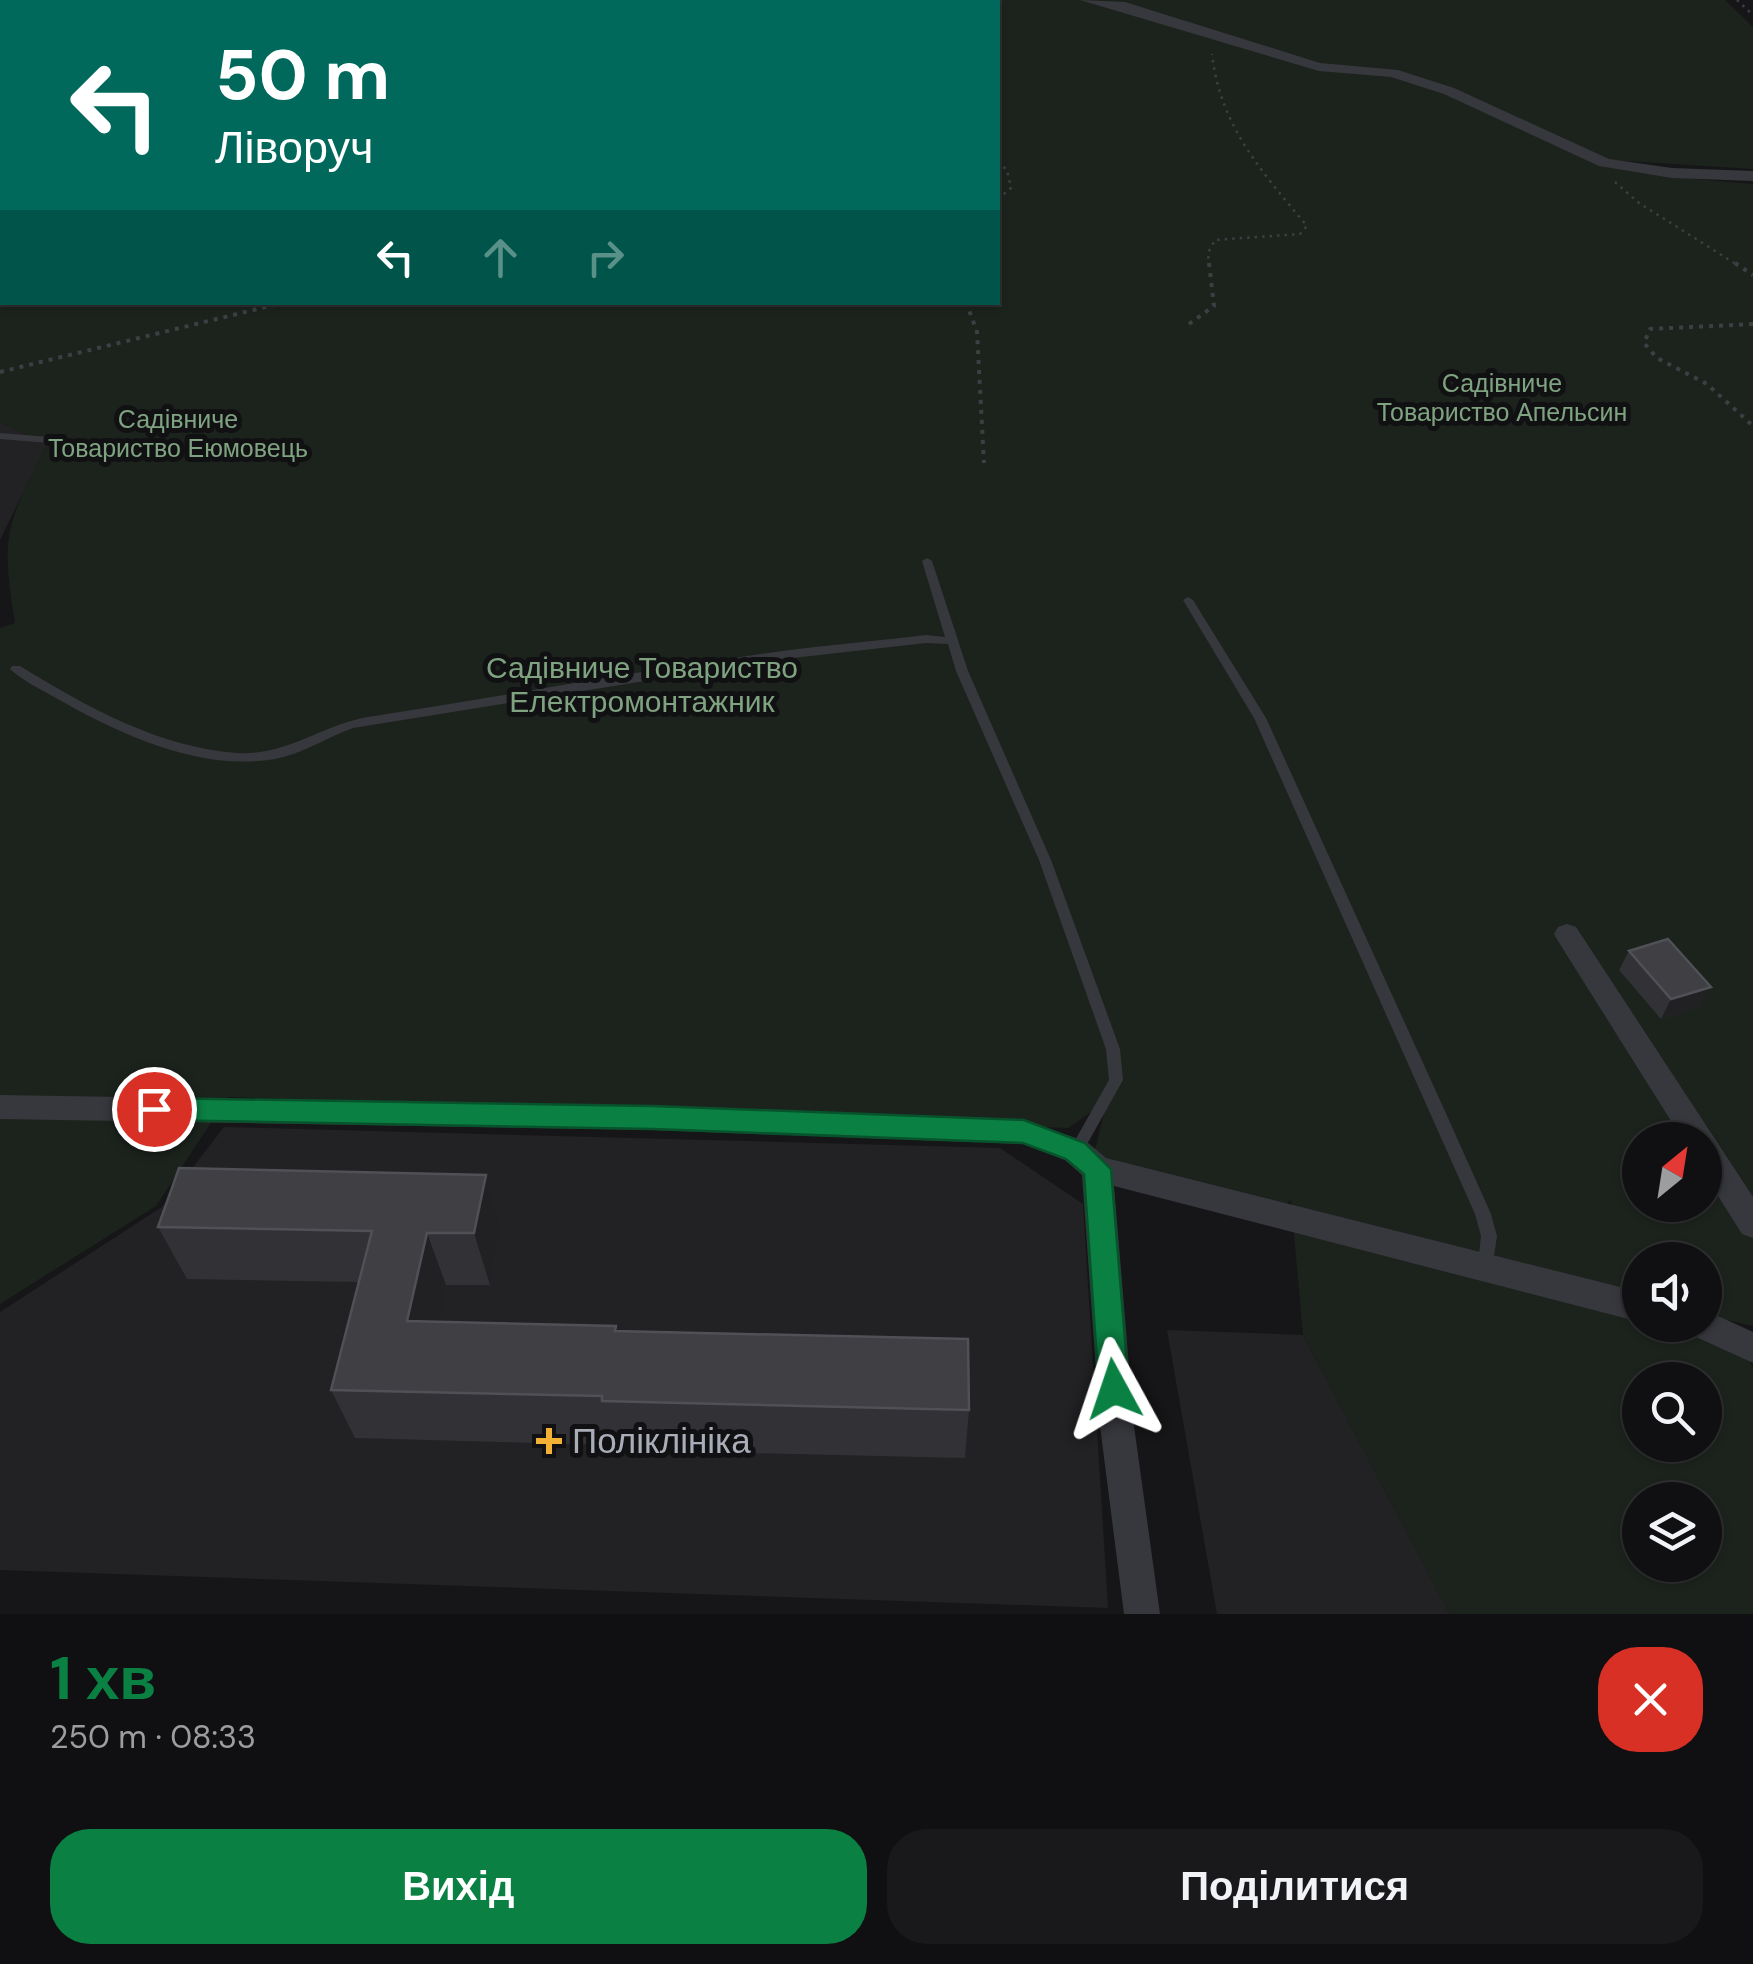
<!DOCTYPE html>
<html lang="uk">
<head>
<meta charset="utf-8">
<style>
  :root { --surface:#101012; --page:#19191b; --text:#f1f3f6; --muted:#9c9d9f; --line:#303032; --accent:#0b8043 }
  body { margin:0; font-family:"DM Sans",sans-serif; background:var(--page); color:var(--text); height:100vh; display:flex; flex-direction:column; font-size:38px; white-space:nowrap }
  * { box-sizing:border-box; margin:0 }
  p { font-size:32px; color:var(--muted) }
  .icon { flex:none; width:55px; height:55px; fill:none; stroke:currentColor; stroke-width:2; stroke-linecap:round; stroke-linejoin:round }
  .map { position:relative; height:1614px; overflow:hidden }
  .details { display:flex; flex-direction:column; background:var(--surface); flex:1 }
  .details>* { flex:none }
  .hud { position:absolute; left:0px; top:0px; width:1000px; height:305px; box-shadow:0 2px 8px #0004,0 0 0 2px var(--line); background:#00695c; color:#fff; overflow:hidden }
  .needle { width:65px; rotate:30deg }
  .tools { position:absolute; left:1622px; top:1122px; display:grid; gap:20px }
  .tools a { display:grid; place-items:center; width:100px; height:100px; border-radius:50%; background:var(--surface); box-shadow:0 2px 8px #0004,0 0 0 2px var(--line); font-size:50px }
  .pin { position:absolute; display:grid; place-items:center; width:85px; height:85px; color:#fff; margin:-42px; border:5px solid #fff; border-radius:50%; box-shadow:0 2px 10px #0007 }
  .me { position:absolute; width:110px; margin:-55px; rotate:355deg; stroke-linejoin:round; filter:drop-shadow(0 0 8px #0008) }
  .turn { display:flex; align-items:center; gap:35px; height:210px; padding:0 50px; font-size:45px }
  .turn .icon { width:130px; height:130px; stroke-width:2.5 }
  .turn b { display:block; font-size:70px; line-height:85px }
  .lanes { display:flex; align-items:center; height:95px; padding:0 50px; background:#0003; justify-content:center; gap:50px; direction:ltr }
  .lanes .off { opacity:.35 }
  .round { display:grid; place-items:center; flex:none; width:105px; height:105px; border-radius:40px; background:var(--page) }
  .overview { display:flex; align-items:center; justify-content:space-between; height:170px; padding:0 50px }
  h1 { font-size:60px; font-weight:700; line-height:75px; color:var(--accent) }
  .button { display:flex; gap:20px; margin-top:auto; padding:20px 50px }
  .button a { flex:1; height:115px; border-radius:40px; background:var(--accent); color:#fff; font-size:40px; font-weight:700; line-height:115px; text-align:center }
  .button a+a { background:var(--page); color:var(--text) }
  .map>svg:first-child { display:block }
</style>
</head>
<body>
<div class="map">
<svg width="1753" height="1614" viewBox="0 0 1753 1614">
  <rect width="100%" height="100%" fill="#161618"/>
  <path fill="#222225" d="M0,422L47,444L0,540Z
    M224,1127L1000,1148L1083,1204L1108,1608L0,1570V1312L162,1207Z
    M1167,1330L1303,1335L1450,1614H1217Z"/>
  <path fill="#1c231d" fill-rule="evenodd" d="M0,0H192L2,2V302H998V2L288,0H1725L1753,27V169L1592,159L1672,177L1753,184V1326L1727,1320L1753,1368V1614H1450L1303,1335L1291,1200L1274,1215L1094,1154L1107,1101L1068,1128L228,1097L156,1206L0,1304V628L15,623C0,532 7,525 47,444L0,422ZM1640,1140H1705V1205H1640ZM1640,1260H1705V1325H1640ZM1640,1380H1705V1445H1640ZM1640,1500H1705V1565H1640Z"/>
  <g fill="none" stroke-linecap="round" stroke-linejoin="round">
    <path stroke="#3d3f44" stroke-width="2.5" stroke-dasharray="2.5 5" stroke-linecap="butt" d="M1737,0L1753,15
      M998,162L1007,170L1011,188L998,199
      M1615,182L1639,203L1739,266
      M1209,266L1208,253L1215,240L1300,234L1307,226C1262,172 1220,126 1212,54"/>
    <path stroke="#3d3f44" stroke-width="4" stroke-dasharray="4 6" stroke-linecap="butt" d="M1735,263L1753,275
      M966,302L977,332L984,463
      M1189,324L1214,306L1209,263
      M1753,324L1650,329L1644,343L1657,358L1707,384L1753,426
      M0,372L286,302"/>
    <path fill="#37383d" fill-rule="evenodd" d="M0,139H2V143H0Z
      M0,433L62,438L67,441L62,444L0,439Z
      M927,558L932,561L968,671L1051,860L1120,1049L1123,1080L1081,1155L1076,1157L1071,1155L1069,1151L1109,1080L1106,1049L1039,860L956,671L948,644L926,643L775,660L353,728C327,737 303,754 275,759C200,772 119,734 56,698C40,689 23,681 10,669L12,666H20C87,707 158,747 237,753C287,756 321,725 368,717C503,696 639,671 775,652C825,645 876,641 926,635L945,637L922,561Z
      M1188,597L1193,600L1266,718L1444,1109L1491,1214L1497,1236L1492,1269L1486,1271L1480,1269L1478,1264L1481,1236L1475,1214L1254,718L1183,600Z"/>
    <path fill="#37383d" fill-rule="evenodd" d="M295,0H319L321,2H297Z
      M663,0H687L689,2H665Z
      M1080,0L1125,2L1320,63L1398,70L1454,88L1609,159L1672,168L1753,171V181L1672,178L1599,166L1444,94L1391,77L1319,71Z
      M1567,924L1576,927L1753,1197V1238L1742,1234L1705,1175V1140H1683L1558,941L1554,934L1558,927Z
      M0,1095L653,1106L1024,1120L1087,1142L1106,1158L1640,1292V1322L1114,1186L1134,1426L1160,1614H1124L1100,1426L1082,1175L1065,1160L1023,1144L653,1130L0,1119Z
      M1705,1310L1753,1332V1363L1694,1336L1689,1325H1705Z"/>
  </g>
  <path fill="#323236" d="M1629,951L1700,1006L1661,1019L1619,970Z
    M486,1175L501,1228L490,1285H446L437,1322L618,1331L969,1410L965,1458L614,1450L612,1445L355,1438L331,1390L359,1282L187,1279L158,1227Z"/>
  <path fill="#212124" d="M1711,987L1700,1006L1661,1019L1671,999Z
    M486,1175L501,1228L490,1285L474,1233Z
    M427,1233L446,1285L427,1371L407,1321Z"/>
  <path fill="#3f3f44" stroke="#4f5156" stroke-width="2.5" d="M1668,939L1711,987L1671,999L1629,951Z
    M179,1168L486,1175L474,1233H427L407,1321L616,1326L615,1331L968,1339L969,1410L602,1401V1396L331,1390L372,1231L158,1227Z"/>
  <path fill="#0b8043" stroke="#07532c" stroke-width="2.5" d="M154,1098L653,1106L1024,1120L1085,1143L1111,1169L1129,1389L1125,1399L1114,1404L1103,1399L1099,1389L1084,1174L1066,1159L1023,1143L653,1129L154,1120L144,1117L140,1109L144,1101Z"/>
  <path fill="#f2b134" stroke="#111113" stroke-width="4" d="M544 1426h10v10h10v10h-10v10h-10v-10h-10v-10h10z"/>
  <g text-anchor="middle" stroke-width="10" stroke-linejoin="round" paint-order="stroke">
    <g font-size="25" fill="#7fa381" stroke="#111113">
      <text x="1502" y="392">Садівниче<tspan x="1502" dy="29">Товариство Апельсин</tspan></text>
      <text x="178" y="428">Садівниче<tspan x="178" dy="29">Товариство Еюмовець</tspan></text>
    </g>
    <g font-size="30" fill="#7fa381" stroke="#111113">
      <text x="642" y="678">Садівниче Товариство<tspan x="642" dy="34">Електромонтажник</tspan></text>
    </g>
    <g font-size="35" fill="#a8adb8" stroke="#111113" text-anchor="start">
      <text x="572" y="1453">Поліклініка</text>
    </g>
  </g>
</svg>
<div class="tools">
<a><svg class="needle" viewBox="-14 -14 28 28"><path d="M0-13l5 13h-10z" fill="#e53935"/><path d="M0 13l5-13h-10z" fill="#9c9d9f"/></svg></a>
<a><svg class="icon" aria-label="sound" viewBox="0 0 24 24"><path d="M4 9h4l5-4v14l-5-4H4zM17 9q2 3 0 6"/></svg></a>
<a><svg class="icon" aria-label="search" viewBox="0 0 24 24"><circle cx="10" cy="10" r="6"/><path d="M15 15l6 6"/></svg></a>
<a><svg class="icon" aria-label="layers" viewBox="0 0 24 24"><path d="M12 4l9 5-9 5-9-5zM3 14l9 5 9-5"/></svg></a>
</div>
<div class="pin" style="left:154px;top:1109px;background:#d93025"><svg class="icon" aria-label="arrive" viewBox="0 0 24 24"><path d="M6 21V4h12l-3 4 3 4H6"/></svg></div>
<svg class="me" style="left:1114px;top:1389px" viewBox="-20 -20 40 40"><path d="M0-17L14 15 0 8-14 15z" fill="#0b8043" stroke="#fff" stroke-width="4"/></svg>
<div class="hud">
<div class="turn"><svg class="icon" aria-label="left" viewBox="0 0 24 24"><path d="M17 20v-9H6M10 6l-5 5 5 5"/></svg><div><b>50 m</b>Ліворуч</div></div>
<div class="lanes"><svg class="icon" aria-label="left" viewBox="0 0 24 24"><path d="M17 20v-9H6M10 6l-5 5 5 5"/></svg><svg class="icon off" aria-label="ahead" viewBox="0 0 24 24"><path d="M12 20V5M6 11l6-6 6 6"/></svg><svg class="icon off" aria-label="right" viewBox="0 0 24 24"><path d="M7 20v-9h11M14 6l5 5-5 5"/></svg></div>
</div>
</div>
<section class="details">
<div class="overview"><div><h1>1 хв</h1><p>250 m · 08:33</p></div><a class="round" style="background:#d93025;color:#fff"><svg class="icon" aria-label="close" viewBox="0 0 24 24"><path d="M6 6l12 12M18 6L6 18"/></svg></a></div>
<div class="button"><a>Вихід</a><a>Поділитися</a></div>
</section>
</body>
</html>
